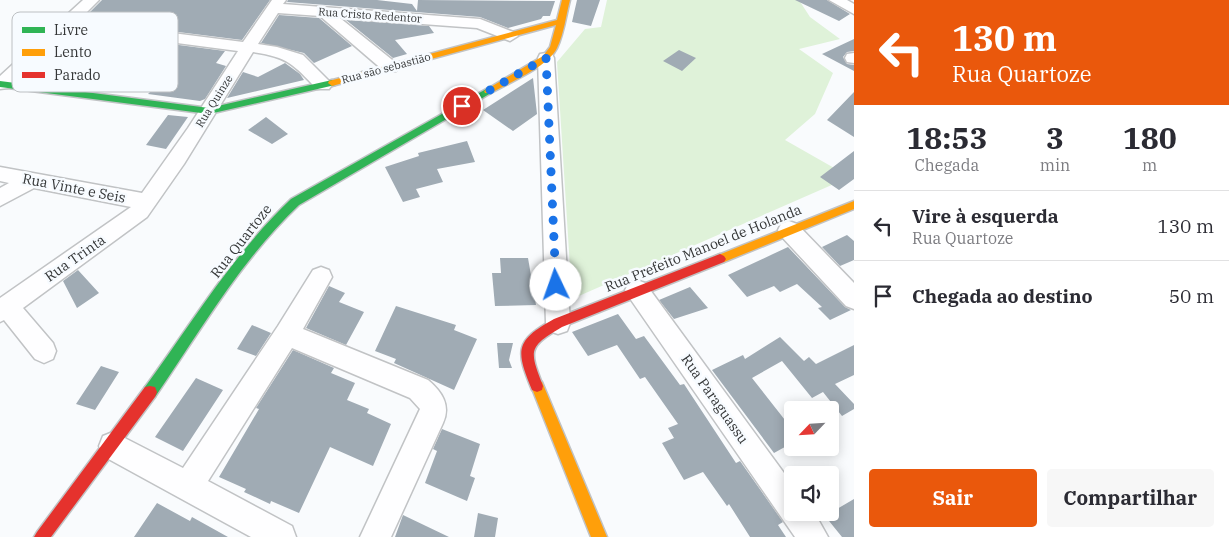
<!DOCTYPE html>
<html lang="pt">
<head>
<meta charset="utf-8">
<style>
  :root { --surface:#fff; --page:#f7f7f7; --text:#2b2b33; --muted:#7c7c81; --line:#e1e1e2; --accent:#ea580c }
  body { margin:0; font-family:"IBM Plex Serif",serif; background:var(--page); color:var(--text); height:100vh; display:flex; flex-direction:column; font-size:19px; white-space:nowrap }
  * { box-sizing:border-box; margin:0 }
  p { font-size:16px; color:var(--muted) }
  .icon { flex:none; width:28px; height:28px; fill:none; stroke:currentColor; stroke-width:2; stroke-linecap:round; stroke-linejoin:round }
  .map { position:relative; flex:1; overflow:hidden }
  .panel { display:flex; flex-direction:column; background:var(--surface); width:375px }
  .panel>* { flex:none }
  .hud { background:#ea580c; color:#fff; overflow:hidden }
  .needle { width:32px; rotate:245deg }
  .buttons { position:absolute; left:784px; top:401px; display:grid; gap:10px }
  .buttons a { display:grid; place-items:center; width:55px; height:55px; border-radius:5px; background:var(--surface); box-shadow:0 2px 12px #0003; font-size:25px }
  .pin { position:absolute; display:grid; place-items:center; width:42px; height:42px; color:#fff; margin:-21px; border:2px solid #fff; border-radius:50%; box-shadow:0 1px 5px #0007 }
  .me { position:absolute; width:55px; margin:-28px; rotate:357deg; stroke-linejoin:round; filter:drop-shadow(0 0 4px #0008) }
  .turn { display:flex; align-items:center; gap:18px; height:105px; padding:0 15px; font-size:22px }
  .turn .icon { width:65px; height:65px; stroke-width:2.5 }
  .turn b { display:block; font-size:35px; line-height:42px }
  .eta { display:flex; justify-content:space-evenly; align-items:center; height:85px; text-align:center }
  .eta b { font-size:30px; font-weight:700; line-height:35px }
  .action { display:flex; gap:10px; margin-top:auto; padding:10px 15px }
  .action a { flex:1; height:58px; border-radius:5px; background:var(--accent); color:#fff; font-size:20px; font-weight:700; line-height:58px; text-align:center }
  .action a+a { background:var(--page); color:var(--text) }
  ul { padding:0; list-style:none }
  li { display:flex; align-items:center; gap:15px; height:70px; padding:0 15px; border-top:1px solid var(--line) }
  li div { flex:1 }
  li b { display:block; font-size:19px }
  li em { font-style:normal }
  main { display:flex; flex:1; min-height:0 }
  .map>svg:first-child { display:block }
</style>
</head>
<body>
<main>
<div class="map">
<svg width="854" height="537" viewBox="0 0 854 537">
  <rect width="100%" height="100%" fill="#f9fbfd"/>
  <path fill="#dff2d9" d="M607,0H799L810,17L840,39L799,49L833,73L815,114L785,140L850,177L572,299L557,62L585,29L601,27Z"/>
  <path fill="#a0abb4" d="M102,0H270L242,40L82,20Z
    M288,0H377L412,4L417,11L418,0L555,1L550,16H543L541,19L508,28L480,17L287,2Z
    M577,0H600L591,26L572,22Z
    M795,0H827L850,14L839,21Z
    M279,15L319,18L352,46L314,63L304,53L261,43Z
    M346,20L429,26L434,33L395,40L407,54L393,58Z
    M71,31L225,51L216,63L226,66L205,99L200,101L148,94L152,90L116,83L110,89L51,79L49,81L21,78Z
    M854,39V51L847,52L843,57L847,64L854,65V71L822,54Z
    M679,50L696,58L682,71L663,61Z
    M285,63L300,74L304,80L227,98L243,72L258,77Z
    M533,78L537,114L513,131L483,110Z
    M854,92V137L827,120Z
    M168,115L188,117L166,149L146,145Z
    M266,117L288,134L272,144L248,130Z
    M467,141L475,162L437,169L443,182L416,189L420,197L403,202L385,167L419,156L418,153Z
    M854,151V179L839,190L820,177Z
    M847,235L854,241V260L840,266L822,247Z
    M788,247L845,307L851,310L830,320L818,308L822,307L797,284L780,292L774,286L747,297L728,275Z
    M500,258H528L536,305L495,306L492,273H501Z
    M78,270L99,293L77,308L63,281Z
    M329,286L345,293L339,302L364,312L346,345L306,328Z
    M690,287L708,308L674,319L659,300Z
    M396,306L456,325L454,330L477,339L454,390L394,363L396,359L375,351Z
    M618,314L636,339L644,336L680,385L684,384L736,463L740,461L783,522L778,525L786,537H750L729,504L727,506L703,472L684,480L662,443L674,438L668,428L678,424L645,377L640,379L617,345L588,356L572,332Z
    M252,325L271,333L256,356L237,349Z
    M780,337L804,361L809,357L816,364L854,345V375L835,384L854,404V409L842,416L823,392L812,398L782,361L752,378L792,429V443L774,453L712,370L743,355L745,359Z
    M497,343H513L509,360L512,368H499Z
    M293,350L334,368L331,373L355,383L347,400L369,409L367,413L391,424L373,466L330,447L299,513L271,501L270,504L244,492L246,489L219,477L259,409L256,408Z
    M101,366L119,372L95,410L76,404Z
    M196,378L223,390L183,451L155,437Z
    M442,429L480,444L470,476L475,478L467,501L425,483L437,451L433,449Z
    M854,499V537H842L825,516Z
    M157,503L190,521L192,517L228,537H134Z
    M478,513L498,518L495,537H474Z
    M403,515L449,537H395Z"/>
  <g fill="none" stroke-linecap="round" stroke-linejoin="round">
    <defs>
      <path id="street" d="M83,0H99L78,21L243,42L272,0H286L283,4L480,19L516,33L518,36L510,41L477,28L340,18L396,63L398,67L396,71H384L320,16L278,13L258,44L277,47L303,55L329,81L332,85L329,89H317C293,64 288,57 253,52L184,164L147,217L23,308L53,343L56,351L53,359L44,363L35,359L4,320L0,322V298L131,207L34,188L0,206V188L9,183L0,181V167L142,193L188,128L238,51L70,29L8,88L0,89V76Z
        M829,0H847L854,4V14Z
        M546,53L552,54L554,58L570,323L567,331L558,334L549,331L546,323L538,58L540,54Z
        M854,53V63L847,62L845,58L847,54Z
        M789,221L797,224L854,283V309L846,306L781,236L778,230L781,224Z
        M321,267L329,270L332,277L303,329L428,380C442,392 451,405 443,423L391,537H360L420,409L410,398L292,348L208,481L292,526L296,537H251L103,456L99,446L103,436L113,432L183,468L278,326L313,270Z
        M637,280L645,283L792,484V512H814L828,537H795L629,297L625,290L629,283Z"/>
      <path id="fast" d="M332,80L336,83L335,85L209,114L0,87V81L209,108Z
        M488,88L492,91L491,93L299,205C240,261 201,330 155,397L150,398L145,397L143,392L145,387C192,323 233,254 291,199Z"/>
      <path id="slow" d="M562,0H570C566,15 564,34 557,48C548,67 510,82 491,93H485L484,91L543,56L550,47L556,25L332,86L328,83L329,81L557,20Z
        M854,201V209L724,262H716L714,259L716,256Z
        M537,380L542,382L607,537H591L531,386L532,382Z"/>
      <path id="jam" d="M720,254L724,256L726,259L724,262L562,327C528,347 529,350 543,386L542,390L537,392L532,390C516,351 514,341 554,319Z
        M150,386L155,387L157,392L155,397L51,537H34L37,532L145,387Z"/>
    </defs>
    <use href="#street" stroke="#c1c3c5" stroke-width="3"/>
    <use href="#fast" stroke="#c1c3c5" stroke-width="3"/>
    <use href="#slow" stroke="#c1c3c5" stroke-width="3"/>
    <use href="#jam" stroke="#c1c3c5" stroke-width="3"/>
    <use href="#street" fill="#fefeff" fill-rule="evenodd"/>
    <use href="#fast" fill="#30b455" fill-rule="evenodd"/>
    <use href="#slow" fill="#ff9f0a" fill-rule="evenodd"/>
    <use href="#jam" fill="#e5322d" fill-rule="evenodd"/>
  </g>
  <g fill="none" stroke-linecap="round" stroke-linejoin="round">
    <path stroke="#1a73e8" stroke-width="9" stroke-dasharray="0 16.2" d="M462,106L546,58L556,285"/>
  </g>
  <g text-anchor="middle" stroke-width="5" stroke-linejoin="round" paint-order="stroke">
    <g font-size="11" fill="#353738" stroke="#f7fbff">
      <text transform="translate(370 15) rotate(4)" y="4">Rua Cristo Redentor</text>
      <text transform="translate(386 68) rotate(-15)" y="4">Rua são sebastião</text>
      <text transform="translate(214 101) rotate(-58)" y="4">Rua Quinze</text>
    </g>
    <g font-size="14" fill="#353738" stroke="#f7fbff">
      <text transform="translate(74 188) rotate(11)" y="5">Rua Vinte e Seis</text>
      <text transform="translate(241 241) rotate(-52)" y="5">Rua Quartoze</text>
      <text transform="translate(703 248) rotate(-22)" y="5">Rua Prefeito Manoel de Holanda</text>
      <text transform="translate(75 258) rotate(-35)" y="5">Rua Trinta</text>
      <text transform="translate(715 399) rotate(55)" y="5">Rua Paraguassu</text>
    </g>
  </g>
  <rect x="12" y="12" width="166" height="80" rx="8" fill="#f7fbff" stroke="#bdc0c3" stroke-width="1"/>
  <rect x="22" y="27" width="23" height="6" fill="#30b455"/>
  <rect x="22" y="49" width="23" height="7" fill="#ff9f0a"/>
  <rect x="22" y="72" width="23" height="6" fill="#e5322d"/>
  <g font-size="14" fill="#353738">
    <text x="54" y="35">Livre</text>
    <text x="54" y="57">Lento</text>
    <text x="54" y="80">Parado</text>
  </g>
</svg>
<div class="buttons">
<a><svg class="needle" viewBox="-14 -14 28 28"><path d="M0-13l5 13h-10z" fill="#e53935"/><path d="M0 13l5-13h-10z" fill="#7c7c81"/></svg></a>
<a><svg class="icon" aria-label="sound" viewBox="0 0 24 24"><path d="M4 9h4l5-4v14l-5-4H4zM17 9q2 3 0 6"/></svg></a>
</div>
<div class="pin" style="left:462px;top:106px;background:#d93025"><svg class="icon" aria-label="arrive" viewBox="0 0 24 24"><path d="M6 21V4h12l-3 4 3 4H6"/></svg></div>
<svg class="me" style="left:556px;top:285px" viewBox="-20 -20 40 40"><circle r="19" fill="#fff"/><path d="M0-13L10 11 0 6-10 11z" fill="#1a73e8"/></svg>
</div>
<section class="panel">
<div class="hud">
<div class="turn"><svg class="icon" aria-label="left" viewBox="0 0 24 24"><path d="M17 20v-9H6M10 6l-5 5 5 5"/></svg><div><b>130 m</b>Rua Quartoze</div></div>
</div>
<div class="eta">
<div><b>18:53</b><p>Chegada</p></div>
<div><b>3</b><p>min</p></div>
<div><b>180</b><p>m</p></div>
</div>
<ul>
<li><svg class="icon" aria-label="left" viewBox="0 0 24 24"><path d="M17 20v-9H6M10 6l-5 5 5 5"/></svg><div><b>Vire à esquerda</b><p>Rua Quartoze</p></div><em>130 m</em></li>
<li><svg class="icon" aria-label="arrive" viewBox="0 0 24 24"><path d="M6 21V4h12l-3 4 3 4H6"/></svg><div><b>Chegada ao destino</b></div><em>50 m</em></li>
</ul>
<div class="action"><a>Sair</a><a>Compartilhar</a></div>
</section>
</main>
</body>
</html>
